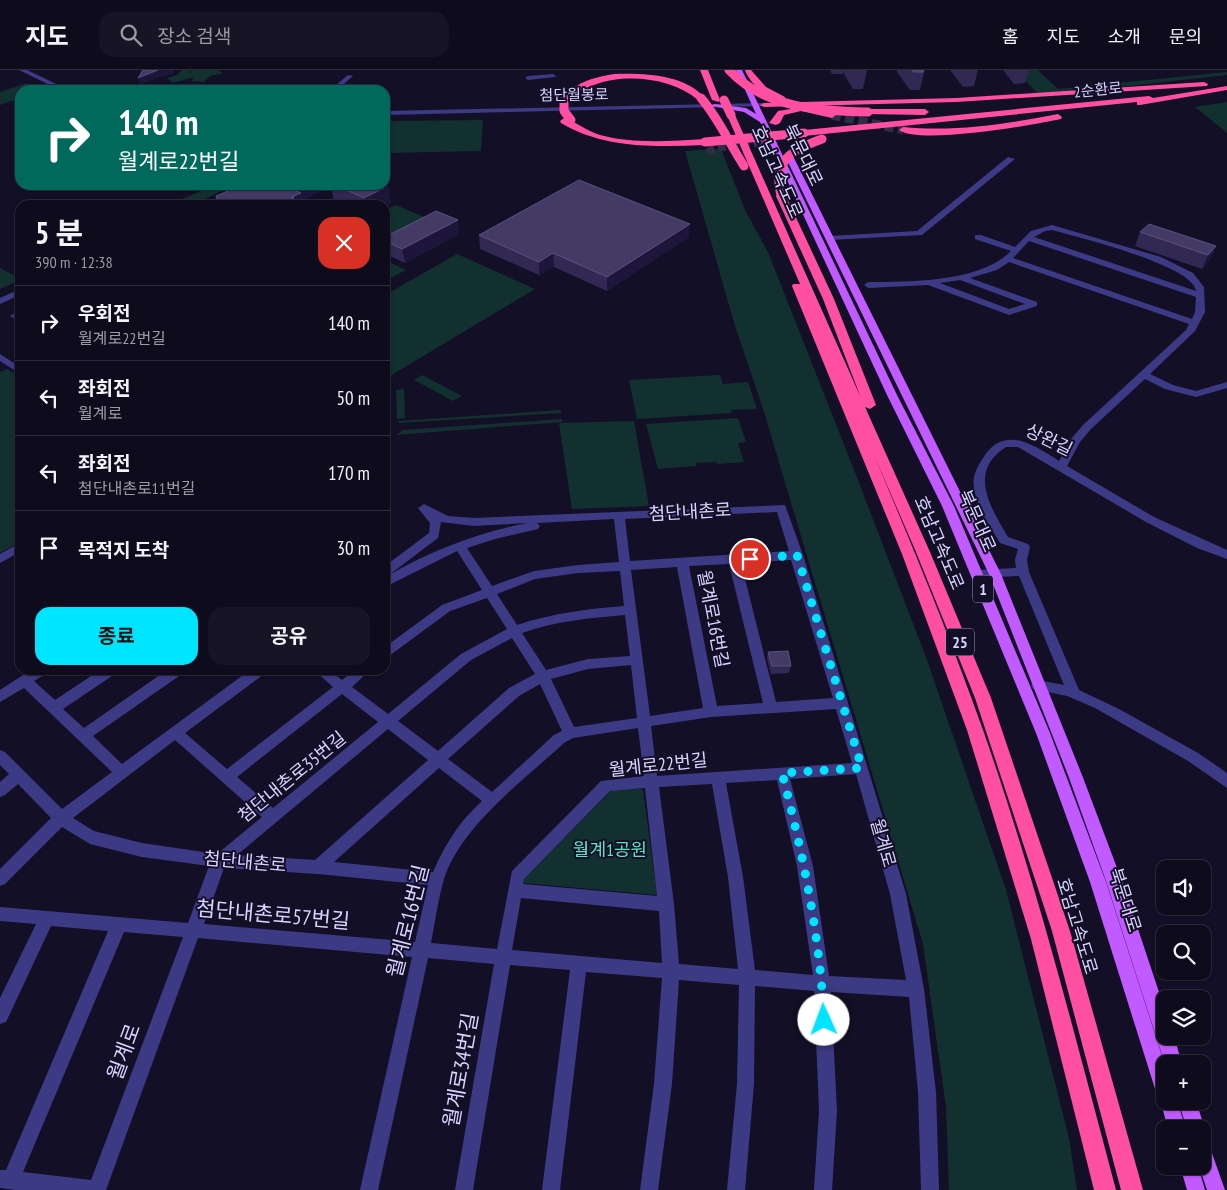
<!DOCTYPE html>
<html lang="ko">
<head>
<meta charset="utf-8">
<style>
  :root { --surface:#0e0b1c; --page:#171425; --text:#f1f3f6; --muted:#9b9ba3; --line:#2e2b3b; --accent:#00e5ff }
  body { margin:0; font-family:"PT Sans Narrow","Noto Sans KR",sans-serif; background:var(--page); color:var(--text); height:100vh; display:flex; flex-direction:column; font-size:19px; white-space:nowrap }
  * { box-sizing:border-box; margin:0 }
  p { font-size:16px; color:var(--muted) }
  .icon { flex:none; width:28px; height:28px; fill:none; stroke:currentColor; stroke-width:2; stroke-linecap:round; stroke-linejoin:round }
  .map { position:relative; flex:1; overflow:hidden }
  .sheet { position:absolute; left:15px; top:130px; width:375px; height:475px; display:flex; flex-direction:column; background:var(--surface); border-radius:15px; box-shadow:0 1px 4px #0004,0 0 0 1px var(--line) }
  .sheet>* { flex:none }
  .guide { position:absolute; left:15px; top:15px; width:375px; height:105px; border-radius:15px; box-shadow:0 1px 4px #0004,0 0 0 1px var(--line); background:#00695c; color:#fff; overflow:hidden }
  .fabs { position:absolute; left:1156px; top:790px; display:grid; gap:10px }
  .fabs a { display:grid; place-items:center; width:55px; height:55px; border-radius:10px; background:var(--surface); box-shadow:0 1px 4px #0004,0 0 0 1px var(--line); font-size:25px }
  .pin { position:absolute; display:grid; place-items:center; width:42px; height:42px; color:#fff; margin:-21px; border:2px solid #fff; border-radius:50%; box-shadow:0 1px 5px #0007 }
  .me { position:absolute; width:55px; margin:-28px; rotate:358deg; stroke-linejoin:round; filter:drop-shadow(0 0 4px #0008) }
  .turn { display:flex; align-items:center; gap:18px; height:105px; padding:0 20px; font-size:22px }
  .turn .icon { width:65px; height:65px; stroke-width:2.5 }
  .turn b { display:block; font-size:35px; line-height:42px }
  .round { display:grid; place-items:center; flex:none; width:52px; height:52px; border-radius:15px; background:var(--page) }
  .overview { display:flex; align-items:center; justify-content:space-between; height:85px; padding:0 20px }
  h1 { font-size:30px; font-weight:700; line-height:38px }
  .action { display:flex; gap:10px; margin-top:auto; padding:10px 20px }
  .action a { flex:1; height:58px; border-radius:15px; background:var(--accent); color:#111; font-size:20px; font-weight:700; line-height:58px; text-align:center }
  .action a+a { background:var(--page); color:var(--text) }
  ul { padding:0; list-style:none }
  li { display:flex; align-items:center; gap:15px; height:75px; padding:0 20px; border-top:1px solid var(--line) }
  li div { flex:1 }
  li b { display:block; font-size:19px }
  li em { font-style:normal }
  header { display:flex; align-items:center; gap:30px; box-sizing:border-box; height:70px; padding:0 25px; background:var(--surface); border-bottom:1px solid var(--line) }
  header strong { font-size:24px }
  nav { display:flex; gap:28px; margin-inline-start:auto; font-size:18px }
  .search { width:350px; height:45px; background:var(--page); display:flex; align-items:center; gap:12px; box-sizing:border-box; padding:0 18px; border-radius:15px; color:var(--muted); font-size:19px }
  .map>svg:first-child { display:block }
</style>
</head>
<body>
<header>
<strong>지도</strong>
<div class="search"><svg class="icon" aria-label="search" viewBox="0 0 24 24"><circle cx="10" cy="10" r="6"/><path d="M15 15l6 6"/></svg>장소 검색</div>
<nav><a>홈</a><a>지도</a><a>소개</a><a>문의</a></nav>
</header>
<div class="map">
<svg width="1227" height="1120" viewBox="0 0 1227 1120">
  <rect width="100%" height="100%" fill="#130f26"/>
  <path fill="#12302f" d="M182,0H190L192,4L191,0H218L223,3L210,6L204,12L191,11L194,7L173,13L167,8L177,5Z
    M1015,0H1038L1058,19L1227,2V5L1084,21L1038,24Z
    M26,13L39,20H20V28L0,35V22Z
    M1227,32V63L1195,37Z
    M483,50L481,81L385,83V51Z
    M721,79L746,142L768,182L858,410L927,590L1006,820L1069,1068L1077,1120H949L946,1037L923,874L764,342L735,256L685,81Z
    M214,115H234L193,135H169Z
    M396,135L438,153L385,181V140Z
    M457,184L535,219L385,309V225Z
    M385,190L406,200L385,211Z
    M0,198L19,208L16,212L0,219Z
    M7,299L20,307V472L0,483V302Z
    M422,305L462,326L453,331L414,310Z
    M720,305L723,314L748,312L757,339L731,340L732,343L637,349L629,310Z
    M404,319L405,348L397,349L396,320Z
    M560,340L562,343L399,353L398,351Z
    M738,348L746,372L738,373L744,392L717,394L716,392L696,393V396L658,399L646,354Z
    M562,349V352L396,365L403,360Z
    M634,351L649,436L572,439L559,353Z
    M640,719L643,720L657,825L523,813L524,809L612,720Z"/>
  <g fill="none" stroke-linecap="round" stroke-linejoin="round">
    <path stroke="#312d47" stroke-width="8" stroke-dasharray="8 4" stroke-linecap="butt" d="M708,83L713,78L757,73"/>
    <path stroke="#312d47" stroke-width="9" stroke-dasharray="9 4.5" stroke-linecap="butt" d="M832,45L903,60"/>
    <path fill="#3d3a85" fill-rule="evenodd" d="M19,0H27L69,20H60Z
      M553,4L556,6L555,7L528,10L525,8L528,6Z
      M348,5L353,6L337,20H330Z
      M764,33L767,35L766,36L385,45V41Z
      M754,71H774L778,73C772,77 759,77 753,73Z
      M1008,87L1015,89L922,165L830,170L826,168L830,166L917,161Z
      M1052,155L1161,187L1193,203L1204,217L1205,242L1195,261L1150,304L1173,315L1196,321L1227,312V318L1196,327L1165,319L1145,309L1091,359L1080,372L1067,396L1154,447L1227,480V489L1197,478L1146,452L1018,377H1006C967,402 991,438 1008,467L1028,474L1030,477L1027,490L1029,502L1079,620L1119,639L1198,683L1227,703V718L1188,691L1095,638L1067,626L1033,619L1031,615L1033,611L1038,610L1064,615L1019,506L977,508L971,504L977,500L1016,498L1015,490L1018,479L1000,473C990,456 976,437 974,417C972,407 977,397 983,388C1004,354 1034,375 1059,391L1071,369L1083,355L1186,260L1189,254L1009,192L997,200L970,208L1037,232V236L1009,245L928,215L868,218L864,215L868,212C910,212 981,212 1011,181L975,169V165H981L1015,177L1031,161ZM1052,160C1077,167 1193,195 1196,221L1034,167L1045,161ZM1029,171L1196,227L1195,242L1192,249L1013,188ZM960,210L1025,234L1009,239L940,213Z
      M20,219V225L0,234V228Z
      M15,243L20,245V252L10,246Z
      M0,284L20,297V304L0,291Z
      M424,434L448,446L474,448L785,435L803,485L906,824L924,919L936,1022L939,1120H921L918,1022L909,927L831,922L837,1041L832,1120H814L819,1041L814,921L755,916L754,1014L745,1120H727L737,1014L739,915L679,910L672,1014L658,1120H640L654,1014L662,908L586,902L560,1120H542L570,900L510,895L473,1120H455L494,894L428,888L378,1120H360L412,887L198,868L106,1120H16L0,1118V1100H6L108,861L51,856L6,952L0,954V928L36,854L0,851V837L188,853L209,796L142,787L90,774L62,757L5,814L0,816V799L51,748L18,714L5,725L0,727V712L9,704L0,695V680L5,682L62,739L112,702L24,618L0,632V620L31,600H47L46,604L34,611L55,630L100,600H116L115,604L63,639L84,658L167,600H183L182,604L93,666L122,694L250,600H265L264,604L185,663L227,699L333,617L314,600H329L342,610L355,600H370L352,617L388,644L461,584L507,559L487,528L450,541L385,589V577L442,535L482,520L457,481L385,517V507L389,505L385,506V496L429,463L430,453L418,438ZM777,442L789,481L630,491L625,449ZM614,449L619,492L578,495L534,501L492,516L467,478L495,469L538,459L540,456L537,453ZM441,452L474,456L527,453C478,463 432,480 389,505L438,468ZM791,490L833,628L776,632L741,493ZM729,494L763,633L717,636L689,496ZM677,497L703,638L650,646L631,500ZM620,501L624,536C586,539 553,543 517,555L497,524L535,509L578,503ZM625,545L630,586L588,589L546,600L522,563C556,551 589,548 625,545ZM512,568L535,604L509,618L438,681L398,651L471,590ZM631,595L637,648L574,657L551,609L588,599ZM540,614L562,661L554,665L492,722L448,689L519,626ZM342,624L378,652L273,738L237,707ZM836,639L852,693L657,706L651,656L711,647ZM638,658L644,706L601,711L512,801L497,879L431,873C435,852 438,830 444,809C461,756 524,710 564,673L573,668ZM388,659L428,690L315,790L237,785ZM175,670L262,747L217,784L142,773L94,761L73,748ZM439,698L482,731C460,751 445,774 433,802L334,792ZM856,704L890,824L906,910L829,906L813,796L790,709ZM777,710L797,796L813,905L755,900L743,807L726,713ZM712,714L728,807L738,899L679,894L674,834L659,717ZM645,718L657,826L523,814L524,809L610,721ZM224,798L318,804L428,815L415,872L204,854ZM521,828L659,841L662,893L512,880ZM124,862L183,867L91,1110L23,1102Z
      M20,473V482L0,493V484Z"/>
    <path fill="#c25bff" fill-rule="evenodd" d="M736,0H742L897,325L954,436L1050,663L1106,812L1165,995V1031H1177L1186,1059H1168L1160,1029L1156,1022L1090,812L1036,663L942,436L887,325L760,52L744,42L711,36L714,34L746,38L756,44Z
      M786,84L793,86L1001,504L1082,705L1122,811L1165,940V966H1174L1182,994H1165L1106,811L1068,705L989,504L785,86Z
      M1178,1031H1196L1205,1059L1202,1065V1059H1187Z
      M1202,1069L1208,1072L1225,1120H1207L1199,1096H1202Z
      M1180,1096H1198L1205,1120H1187Z"/>
    <path fill="#ff4fa3" fill-rule="evenodd" d="M700,0H708L720,30L719,32L712,30Z
      M745,0H751L766,17L785,27V31C770,32 749,13 745,0Z
      M614,4C644,3 684,4 705,28L698,30C665,2 596,0 567,33L560,31C574,12 592,8 614,4Z
      M1204,12L1208,14L1207,16L956,32L764,37L760,35L764,33L956,28Z
      M1227,16V20L1140,35H1137V32L804,66L800,63L804,60L1149,26L1153,28Z
      M797,38L801,41C808,36 829,40 836,45L832,48L801,41L784,45L780,53L776,55L769,53L778,41Z
      M868,39H925L929,42L925,45L865,44L864,42Z
      M728,43L735,45L861,328L823,229L776,126L778,124L781,123L786,126L834,229L876,335L870,339L865,337L930,482L991,628L1070,861L1143,1120H1121L1052,861L975,628L916,482L874,385C912,475 950,567 983,660C1036,811 1075,966 1116,1120H1094L1031,869L967,660L902,484L792,216L793,214H800L727,45Z
      M1058,44L1062,47L1061,49C1034,55 919,75 899,60L903,57C956,62 1006,54 1058,44Z
      M564,48C576,52 587,61 600,65C633,74 670,71 705,69L709,72L705,75C655,77 605,79 561,53L560,51Z"/>
    <path stroke="#ff4fa3" stroke-width="9" d="M729,0C764,38 819,41 868,42
      M701,28C719,49 729,73 744,96
      M724,30L731,45
      M564,31V41L571,50
      M705,72L804,63
      M781,126C772,90 792,80 822,69"/>
  </g>
  <path fill="#312854" d="M830,0H844L843,4H832Z
    M844,0H867L863,19H853L844,4Z
    M897,0H924H923L924,2L920,20H910L897,2Z
    M950,0H978L974,16L963,17Z
    M1003,0H1029L1025,13L1014,14Z
    M242,115H385L391,133L387,135V138L385,135H340L334,132L331,116L303,130L304,135H211L210,132Z
    M1140,162L1216,176L1210,190L1202,199L1135,176Z
    M459,164L405,193L385,184V167Z
    M479,165L689,167L607,221L554,197L539,205L480,179Z
    M768,582L791,596L789,603L771,604L767,589Z"/>
  <path fill="#1d163a" d="M158,0H175L173,4L156,8L140,15L138,8Z
    M388,113L391,133L387,135V138L385,140V135H366L364,128L380,117Z
    M291,115H331V116L303,130L304,135H279L288,117Z
    M458,150L459,164L405,193L402,179Z
    M690,154L689,167L607,221V207Z
    M1216,176L1210,190L1202,199L1208,185Z
    M553,183L554,197L539,205V192Z"/>
  <path fill="#433a66" stroke="#5a527e" d="M143,0H158L138,8Z
    M912,0H923L924,2H913Z
    M579,110L690,154L607,207L553,183L539,192L479,165Z
    M242,115H291L288,117L301,123L292,127L294,128L279,135H216L210,132L217,129L216,126Z
    M336,115H384L380,117L384,118L364,128Z
    M436,141L458,150L402,179L385,171V167Z
    M1149,154L1216,176L1208,185L1140,162Z
    M788,581L791,596H772L768,582Z"/>
  <g fill="none" stroke-linecap="round" stroke-linejoin="round">
    <path stroke="#00e5ff" stroke-width="9" stroke-dasharray="0 16.2" d="M750,489L797,485L862,698L782,703C803,784 820,866 824,950"/>
  </g>
  <g text-anchor="middle" stroke-width="4" stroke-linejoin="round" paint-order="stroke">
    <g font-size="15" fill="#d9d4ff" stroke="#130f26">
      <text transform="translate(1098 20) rotate(-6)" y="5">2순환로</text>
      <text transform="translate(574 25) rotate(-1)" y="5">첨단월봉로</text>
    </g>
    <g fill="#130f26" stroke="#9e99be" stroke-width="1">
      <rect x="973" y="505.5" width="20" height="27" rx="4"/>
      <rect x="946" y="558.5" width="28" height="27" rx="4"/>
    </g>
    <g font-size="16" font-weight="bold" fill="#d9d4ff">
      <text x="983" y="525">1</text>
      <text x="960" y="578">25</text>
    </g>
    <g font-size="18" fill="#d9d4ff" stroke="#130f26">
      <text transform="translate(803 85) rotate(64)" y="6">북문대로</text>
      <text transform="translate(777 102) rotate(66)" y="6">호남고속도로</text>
      <text transform="translate(1049 370) rotate(26)" y="6">상완길</text>
      <text transform="translate(690 442) rotate(-3)" y="6">첨단내촌로</text>
      <text transform="translate(977 451) rotate(66)" y="6">북문대로</text>
      <text transform="translate(939 473) rotate(67)" y="6">호남고속도로</text>
      <text transform="translate(713 549) rotate(79)" y="6">월계로16번길</text>
      <text transform="translate(658 695) rotate(-6)" y="6">월계로22번길</text>
      <text transform="translate(292 707) rotate(-39)" y="6">첨단내촌로35번길</text>
      <text transform="translate(883 773) rotate(74)" y="6">월계로</text>
      <text transform="translate(245 792) rotate(5)" y="6">첨단내촌로</text>
      <text transform="translate(1125 830) rotate(72)" y="6">북문대로</text>
      <text transform="translate(1077 856) rotate(73)" y="6">호남고속도로</text>
    </g>
    <g font-size="18" fill="#5fe0c0" stroke="#130f26">
      <text x="610" y="786">월계1공원</text>
    </g>
    <g font-size="21" fill="#d9d4ff" stroke="#130f26">
      <text transform="translate(273 845) rotate(5)" y="7">첨단내촌로57번길</text>
      <text transform="translate(408 851) rotate(-76)" y="7">월계로16번길</text>
      <text transform="translate(124 982) rotate(-70)" y="7">월계로</text>
      <text transform="translate(461 1000) rotate(-80)" y="7">월계로34번길</text>
    </g>
  </g>
</svg>
<div class="fabs">
<a><svg class="icon" aria-label="sound" viewBox="0 0 24 24"><path d="M4 9h4l5-4v14l-5-4H4zM17 9q2 3 0 6"/></svg></a>
<a><svg class="icon" aria-label="search" viewBox="0 0 24 24"><circle cx="10" cy="10" r="6"/><path d="M15 15l6 6"/></svg></a>
<a><svg class="icon" aria-label="layers" viewBox="0 0 24 24"><path d="M12 4l9 5-9 5-9-5zM3 14l9 5 9-5"/></svg></a>
<a>+</a>
<a>−</a>
</div>
<div class="pin" style="left:750px;top:489px;background:#d93025"><svg class="icon" aria-label="arrive" viewBox="0 0 24 24"><path d="M6 21V4h12l-3 4 3 4H6"/></svg></div>
<svg class="me" style="left:824px;top:950px" viewBox="-20 -20 40 40"><circle r="19" fill="#fff"/><path d="M0-13L10 11 0 6-10 11z" fill="#00e5ff"/></svg>
<div class="guide">
<div class="turn"><svg class="icon" aria-label="right" viewBox="0 0 24 24"><path d="M7 20v-9h11M14 6l5 5-5 5"/></svg><div><b>140 m</b>월계로22번길</div></div>
</div>
<section class="sheet">
<div class="overview"><div><h1>5 분</h1><p>390 m · 12:38</p></div><a class="round" style="background:#d93025;color:#fff"><svg class="icon" aria-label="close" viewBox="0 0 24 24"><path d="M6 6l12 12M18 6L6 18"/></svg></a></div>
<ul>
<li><svg class="icon" aria-label="right" viewBox="0 0 24 24"><path d="M7 20v-9h11M14 6l5 5-5 5"/></svg><div><b>우회전</b><p>월계로22번길</p></div><em>140 m</em></li>
<li><svg class="icon" aria-label="left" viewBox="0 0 24 24"><path d="M17 20v-9H6M10 6l-5 5 5 5"/></svg><div><b>좌회전</b><p>월계로</p></div><em>50 m</em></li>
<li><svg class="icon" aria-label="left" viewBox="0 0 24 24"><path d="M17 20v-9H6M10 6l-5 5 5 5"/></svg><div><b>좌회전</b><p>첨단내촌로11번길</p></div><em>170 m</em></li>
<li><svg class="icon" aria-label="arrive" viewBox="0 0 24 24"><path d="M6 21V4h12l-3 4 3 4H6"/></svg><div><b>목적지 도착</b></div><em>30 m</em></li>
</ul>
<div class="action"><a>종료</a><a>공유</a></div>
</section>
</div>
</body>
</html>
